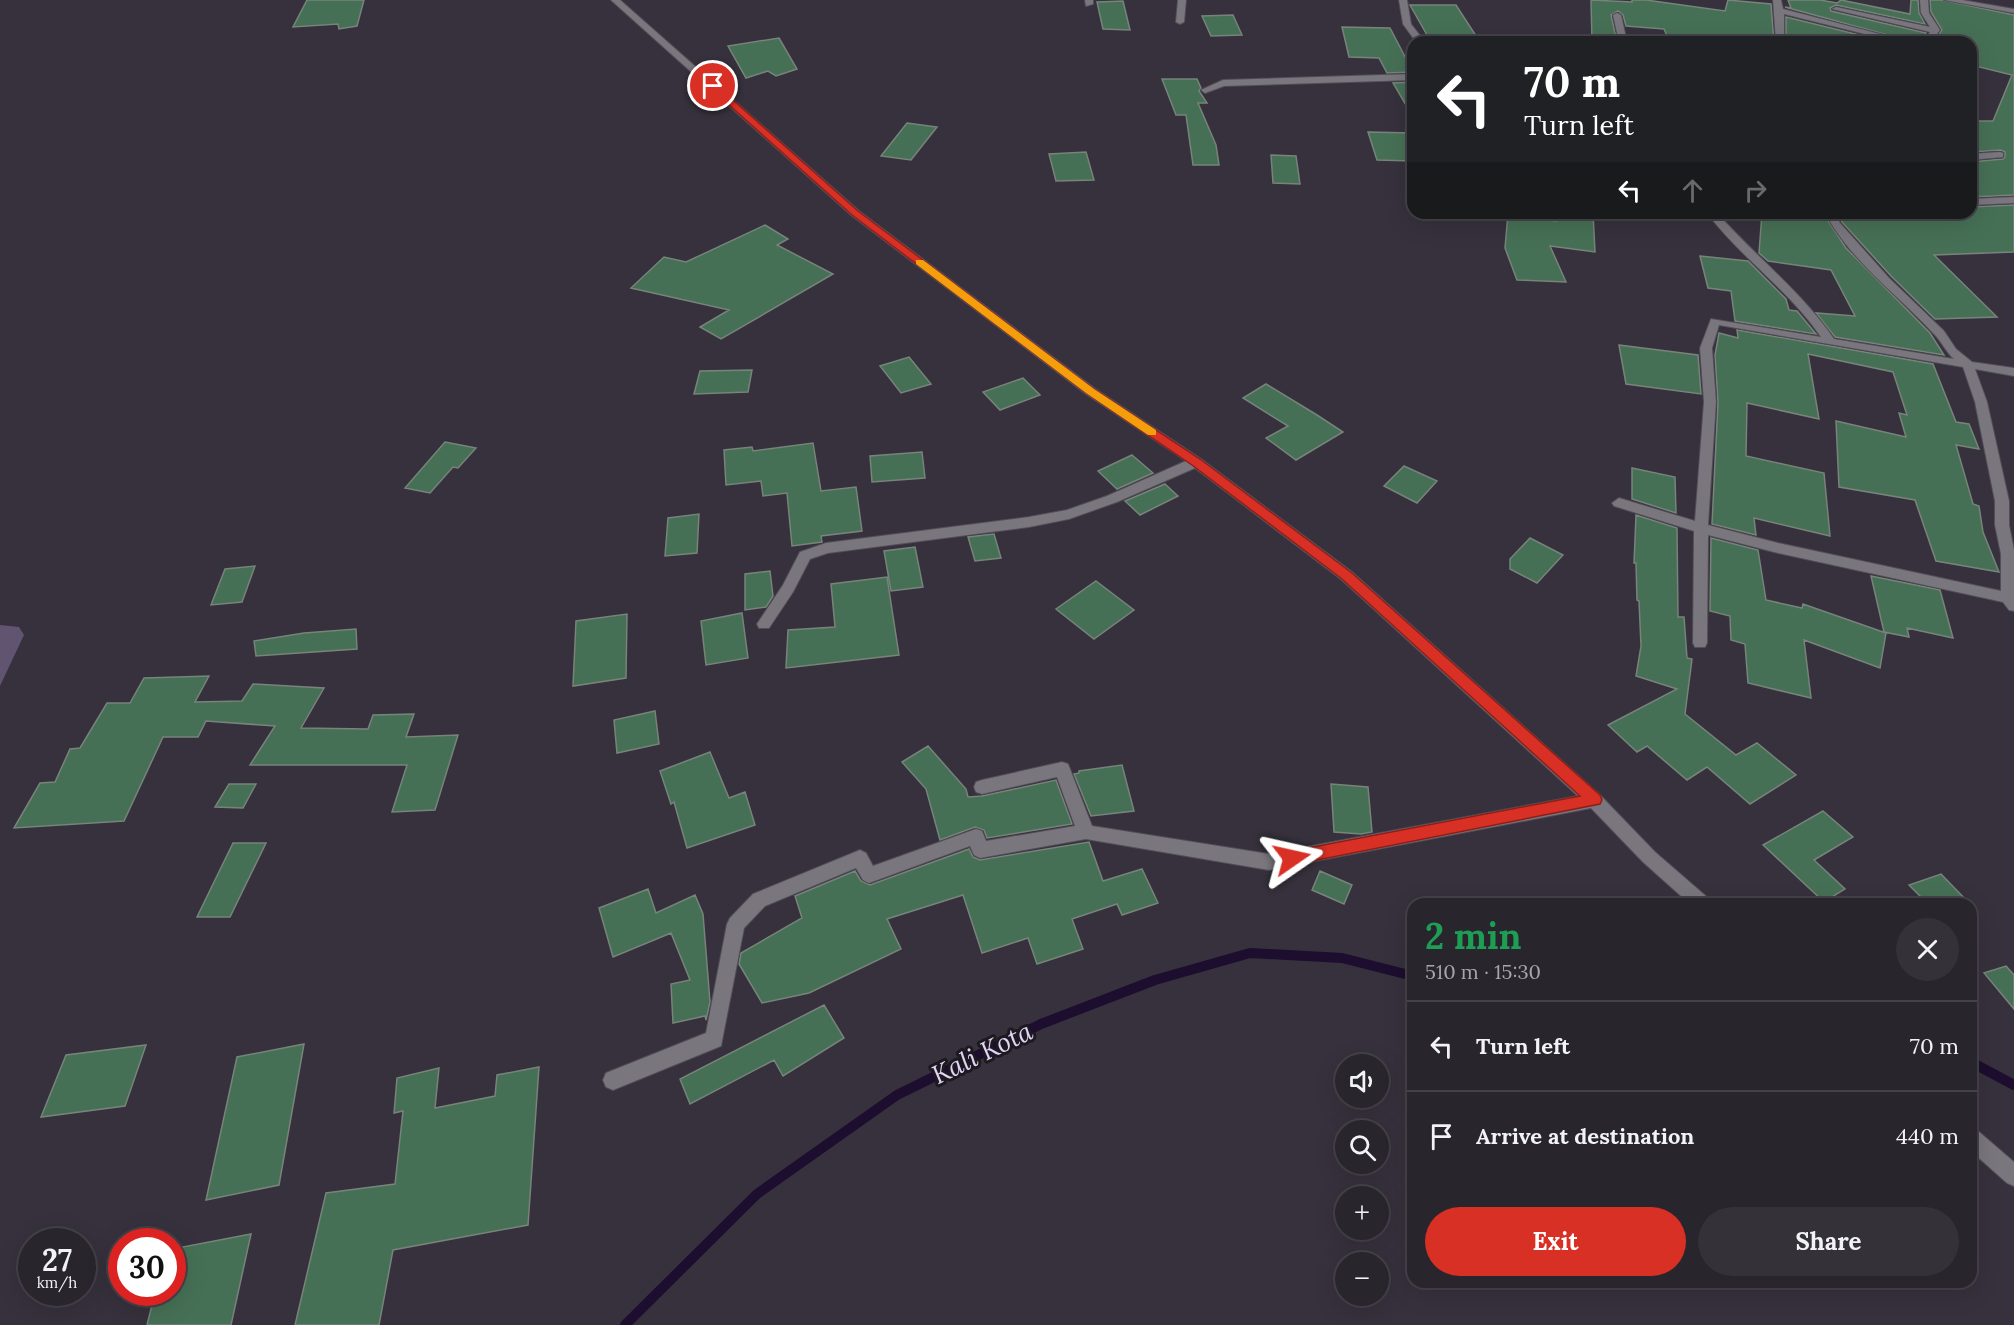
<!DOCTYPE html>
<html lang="en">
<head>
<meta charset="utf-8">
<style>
  :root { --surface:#28252d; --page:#343139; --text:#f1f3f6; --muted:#a5a5aa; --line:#444249; --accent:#d93025 }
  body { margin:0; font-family:Lora,serif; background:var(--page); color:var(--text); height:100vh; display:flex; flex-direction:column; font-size:22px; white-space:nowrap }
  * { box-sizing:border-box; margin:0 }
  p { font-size:20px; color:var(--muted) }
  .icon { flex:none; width:33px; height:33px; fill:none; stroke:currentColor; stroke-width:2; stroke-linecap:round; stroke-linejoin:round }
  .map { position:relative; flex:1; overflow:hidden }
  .drawer { position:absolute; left:1407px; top:898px; width:570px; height:390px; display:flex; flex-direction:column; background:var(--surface); border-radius:18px; box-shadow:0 6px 24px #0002,0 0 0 2px var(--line) }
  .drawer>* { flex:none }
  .guide { position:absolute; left:1407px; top:36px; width:570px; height:183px; border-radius:18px; box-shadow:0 6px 24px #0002,0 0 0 2px var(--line); background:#202124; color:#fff; overflow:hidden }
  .tools { position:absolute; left:1335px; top:1054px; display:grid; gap:12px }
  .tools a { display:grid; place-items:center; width:54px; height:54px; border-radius:50%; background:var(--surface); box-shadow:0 6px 24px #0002,0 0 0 2px var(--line); font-size:30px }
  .speed { position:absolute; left:18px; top:1228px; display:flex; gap:12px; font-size:30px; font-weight:700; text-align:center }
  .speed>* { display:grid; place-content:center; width:78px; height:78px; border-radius:50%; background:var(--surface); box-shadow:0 6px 24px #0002,0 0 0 2px var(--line); line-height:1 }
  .speed small { font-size:15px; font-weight:400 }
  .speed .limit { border:9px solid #d22; background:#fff; color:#111 }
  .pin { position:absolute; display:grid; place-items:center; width:51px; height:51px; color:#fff; margin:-26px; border:3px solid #fff; border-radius:50%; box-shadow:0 2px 6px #0007 }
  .me { position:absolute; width:66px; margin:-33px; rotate:79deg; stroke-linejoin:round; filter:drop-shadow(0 0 4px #0008) }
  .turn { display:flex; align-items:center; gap:21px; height:126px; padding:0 18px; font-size:27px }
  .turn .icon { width:78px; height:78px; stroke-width:2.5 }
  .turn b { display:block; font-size:42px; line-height:51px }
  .lanes { display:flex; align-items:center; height:57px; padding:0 18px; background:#0003; justify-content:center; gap:30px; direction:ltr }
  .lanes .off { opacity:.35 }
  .round { display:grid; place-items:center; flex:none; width:63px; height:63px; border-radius:32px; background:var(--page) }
  .headline { display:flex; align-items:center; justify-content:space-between; height:102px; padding:0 18px }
  h1 { font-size:36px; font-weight:700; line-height:45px; color:#1e9e55 }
  .primary-button { display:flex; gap:12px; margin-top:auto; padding:12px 18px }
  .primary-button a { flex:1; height:69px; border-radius:36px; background:var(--accent); color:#fff; font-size:24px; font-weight:700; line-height:69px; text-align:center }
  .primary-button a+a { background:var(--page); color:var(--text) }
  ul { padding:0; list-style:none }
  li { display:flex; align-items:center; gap:18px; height:90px; padding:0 18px; border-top:2px solid var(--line) }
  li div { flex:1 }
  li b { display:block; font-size:22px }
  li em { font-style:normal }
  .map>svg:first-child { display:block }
</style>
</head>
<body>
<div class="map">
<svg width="2014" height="1325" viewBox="0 0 2014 1325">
  <rect width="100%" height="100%" fill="#36313c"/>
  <path fill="#605471" d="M0,625L19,627L24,635L0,686Z"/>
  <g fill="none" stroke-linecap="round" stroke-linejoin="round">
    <path stroke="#1d0d2e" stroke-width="10" d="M1971,1062L2014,1085
      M625,1325L757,1194L897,1095L1041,1024L1155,980L1250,953L1342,958L1413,976"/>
  </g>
  <path fill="#467055" stroke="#77837b" stroke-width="1.5" d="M307,0H364L357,26L339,29L338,24L293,27Z
    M1591,0L1632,2V0H1646L1725,11L1728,0L1771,4L1774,42H1715L1711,36H1704L1702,39L1667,36L1664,29L1626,26L1623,15L1618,11L1611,15L1617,42H1592Z
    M1788,0H1820L1837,3L1841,0L1910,14L1911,0H1918L1919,13L1925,24L1836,5L1830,8L1831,11L1926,33L1921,42H1913L1785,7L1791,8Z
    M1930,0H1942L2014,15V195L1971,197V162L2003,159L2005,157V152L2001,150L1971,152V121H1993L2012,75L1971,65V42H1934L1942,30L1931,12Z
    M1123,1L1130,30L1103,29L1097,2Z
    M1410,5H1456L1480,42H1431Z
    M1233,15L1242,35L1211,36L1202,16Z
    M1786,17L1888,42H1786Z
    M1342,27L1390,28L1413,72L1387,73L1379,58L1349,57Z
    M779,38L797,69L776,76L768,71L746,78L728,46Z
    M1162,79H1197L1201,88L1199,91L1207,103H1198L1216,145L1219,165H1193L1186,115H1176Z
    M1413,82V117L1393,83Z
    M907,123L937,127L911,160L881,156Z
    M1368,132L1413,133V161L1377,160Z
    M1086,152L1094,180L1056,181L1049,154Z
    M1271,155L1296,156L1300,184L1273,183Z
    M2014,205V252L1934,255L1997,317L1935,319L1891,276L1842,222L1838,213H1971V207Z
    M1557,213H1593L1595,252L1550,246L1566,282L1517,280L1505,248L1508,214L1556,221Z
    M1762,213H1823L1846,248L1930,333L1944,355L1835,337L1816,313L1855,316L1831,270L1768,261L1759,253Z
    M765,225L788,239L777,245L833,274L721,339L700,327L729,310L631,288L664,257L686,262Z
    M1700,256L1748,261L1786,299L1789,310L1797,311L1816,334L1735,321L1731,291L1708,288Z
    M1737,330L1933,364L1956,422L1969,424L1979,449L1956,445L1973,504L1979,506L1983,532L1999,572L1936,561L1915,500L1839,487L1836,421L1906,437L1899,413L1907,415L1893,372L1808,354L1819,419L1747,403L1746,456L1824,473L1830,536L1754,518L1756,535L1712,524L1718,402L1715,355L1719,333L1738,338Z
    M1619,345L1698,355L1701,394L1626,384Z
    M909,357L931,384L901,393L880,366Z
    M752,370L748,392L694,394L700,371Z
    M1023,378L1040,395L1000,410L983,392Z
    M1266,384L1317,415L1343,432L1296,460L1266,438L1288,426L1243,398Z
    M445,442L476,448L458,468L453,467L430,493L405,488Z
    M813,443L821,491L856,487L862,531L821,536L822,542L792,546L787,493L763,496L761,481L726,485L724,450L752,447L753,451Z
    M922,452L925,478L872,482L870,456Z
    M1132,455L1153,473L1117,489L1098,471Z
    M1404,466L1437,481L1417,503L1384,486Z
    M1632,468L1675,477L1676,513L1632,499Z
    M1165,484L1178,496L1140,515L1125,501Z
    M699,514L697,553L665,556L668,518Z
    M1636,515L1677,528L1678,617H1684L1687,658L1692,659L1685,714L1736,755L1757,743L1796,775L1750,804L1707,767L1687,780L1647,746L1637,752L1608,725L1677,689L1636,676L1641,646L1639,601L1637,600L1636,563H1634Z
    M994,534L1001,558L975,561L968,537Z
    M1530,538L1563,555L1537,583L1510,569V559Z
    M1711,538L1758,550L1766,600L1802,608L1803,604L1886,633L1880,668L1804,640L1811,698L1748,683L1745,644L1731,640L1730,616L1710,611Z
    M915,547L923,587L891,591L884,551Z
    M255,566L242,602L211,605L225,569Z
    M770,571L773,596L766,607L745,610V574Z
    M1871,576L1940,590L1953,638L1907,628L1909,637L1884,632Z
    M887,577L899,655L786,668L788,630L835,627L831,584Z
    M1096,581L1134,610L1094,639L1056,609Z
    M742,613L748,658L706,665L701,621Z
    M627,614L626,678L573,686L576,621Z
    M356,629L357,649L256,656L254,641L304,633Z
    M209,676L195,702L242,701L253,684L324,688L301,728L368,729L373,715L414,714L406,737L458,735L435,810L392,812L407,765H250L275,726L206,721L198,737H163L124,821L14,828L40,783L55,782L70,749L80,748L107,703H130L144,678Z
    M655,711L659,744L617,753L614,720Z
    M928,746L966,789L968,797L982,796L1056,780L1072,824L987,838L984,830L975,827L940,840L926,789L902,762Z
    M710,752L729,798L745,792L755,825L687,848L674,802L671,804L660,771Z
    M1122,765L1134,811L1091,816L1074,774L1079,773V771Z
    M229,784H256L243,808L215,807Z
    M1331,784L1368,787L1372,832L1361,834L1334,832Z
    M1823,811L1853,837L1814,860L1845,889L1824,902L1763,845Z
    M1089,842L1103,881L1142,869L1158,903L1122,915L1117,904L1072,919L1083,949L1037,964L1028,938L982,953L963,895L887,919L901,949L809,993L762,1003L739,964L741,953L802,918L795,896L855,871L861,881L870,885L969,849L973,857L980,860Z
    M233,843H266L230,917H197Z
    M1320,871L1352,885L1344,904L1312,890Z
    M1941,874L1970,904H1928L1909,885Z
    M648,889L656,913L695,895L703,914L710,1002L706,1020L705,1016L673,1023L671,984L690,980L671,933L613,957L599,908Z
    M2006,966L2014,975V1009L1984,973Z
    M824,1005L844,1038L783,1076L774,1060L690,1104L680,1079Z
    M304,1044L279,1185L206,1200L237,1057Z
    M146,1045L125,1106L41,1117L66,1055Z
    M539,1067L528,1225L393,1250L379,1325H295L326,1193L395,1184L403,1111L394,1113L397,1078L439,1068L435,1108L495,1096L497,1075Z
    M251,1234L231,1325H147L155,1293H172V1249Z"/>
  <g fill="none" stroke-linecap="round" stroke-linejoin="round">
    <defs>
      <path id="minor" d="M611,0H620L859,211L1094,388L1201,459L1352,572L1600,795L1655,852L1708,898L1711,904H1690L1643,862L1591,808L1269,870L1086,839L980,858L974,855L970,846L869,883L863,880L856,868L765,906L744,928L721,1046L613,1090L606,1087L603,1080L606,1073L706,1033L727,924L730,918L753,894L860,850L866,853L873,866L976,829L982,831L986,841L1075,826L1057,777L982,794L976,792L974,787L976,782L982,780L1062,762L1068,764L1070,769L1092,826L1269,854L1578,796L1342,580L1195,468L1117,502L1069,519L1029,527L828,553L810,559L793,592L769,628H759L757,624L783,585L800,552L826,543L1029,517L1067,510L1107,496L1186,461L1086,394L851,215Z
        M1085,0H1093V4L1086,6Z
        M1178,0H1186L1184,22L1180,24L1176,22Z
        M1399,0H1407L1411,24L1425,42H1416L1403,24Z
        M1773,0H1781L1783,9L1911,42H1897L1784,14V42H1776Z
        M1920,0H1928L1929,13L1940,30L1931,42H1923L1930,32L1832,9L1836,7L1930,27L1921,13Z
        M1944,0H1962L2014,9V13Z
        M1617,13L1621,15L1627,42H1619L1613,15Z
        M1705,38H1711L1712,42H1704Z
        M1413,74V80L1224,86L1205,93L1201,90L1223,80Z
        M2000,152L2003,153V157L1971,160V154Z
        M2014,197V203L1971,205V199Z
        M1707,213H1717C1755,256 1802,292 1834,339L1954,359C1946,352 1942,342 1934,334C1898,295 1850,260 1825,213H1835L1840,223L1889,278L1944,331L1956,349L1972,362L2014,368V376L1975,369L1987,402L2009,501V525L2014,550V611L2009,610L2003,602L1778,553L1708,535L1707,643L1705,647H1695L1693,643L1694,531L1614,506L1612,503L1619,498L1695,521L1704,402L1700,348L1711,319L1821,337C1790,291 1741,258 1707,213ZM1719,325L1963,367L1975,402L1995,501V525L2001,554V591L1778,543L1708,525L1716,402L1712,348Z
        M1971,1128L1978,1131L2014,1162V1186L2007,1183L1971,1151Z"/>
    </defs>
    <use href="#minor" stroke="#524d58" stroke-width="2"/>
    <use href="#minor" fill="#79777d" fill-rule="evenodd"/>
  </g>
  <path fill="#d93025" stroke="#8d1f18" stroke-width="1.5" d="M710,85H716L858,211L1094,389L1200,459L1352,573L1600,795L1602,800L1600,804L1292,865L1287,863L1284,858L1287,853L1292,851L1580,796L1342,579L1192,465L1086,393L852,215L710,88Z"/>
  <path fill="#f59e0b" d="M916,260H923L1094,389L1156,430V435H1148L1086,393L916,264Z"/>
  <g text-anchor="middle" stroke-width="6" stroke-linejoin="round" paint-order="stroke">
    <g font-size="26" font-style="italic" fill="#e3d3fb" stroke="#1c1a1f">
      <text transform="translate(982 1053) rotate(-26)" y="9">Kali Kota</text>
    </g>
  </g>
</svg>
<div class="tools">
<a><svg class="icon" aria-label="sound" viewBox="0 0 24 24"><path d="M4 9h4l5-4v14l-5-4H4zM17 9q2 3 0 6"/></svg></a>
<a><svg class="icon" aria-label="search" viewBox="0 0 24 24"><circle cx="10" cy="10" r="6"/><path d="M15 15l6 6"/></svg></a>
<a>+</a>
<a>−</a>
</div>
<div class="speed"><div>27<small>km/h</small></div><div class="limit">30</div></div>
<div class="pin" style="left:713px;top:86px;background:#d93025"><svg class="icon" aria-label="arrive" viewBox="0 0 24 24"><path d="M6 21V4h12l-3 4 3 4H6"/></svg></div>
<svg class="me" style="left:1292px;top:858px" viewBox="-20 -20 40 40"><path d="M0-17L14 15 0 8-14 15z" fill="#d93025" stroke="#fff" stroke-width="4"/></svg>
<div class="guide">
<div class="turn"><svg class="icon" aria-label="left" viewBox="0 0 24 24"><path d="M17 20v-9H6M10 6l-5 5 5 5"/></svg><div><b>70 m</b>Turn left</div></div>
<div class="lanes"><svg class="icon" aria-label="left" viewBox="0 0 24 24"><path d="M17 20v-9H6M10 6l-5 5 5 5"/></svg><svg class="icon off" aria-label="ahead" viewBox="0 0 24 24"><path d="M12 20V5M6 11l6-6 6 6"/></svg><svg class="icon off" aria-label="right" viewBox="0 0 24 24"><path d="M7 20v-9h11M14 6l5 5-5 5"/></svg></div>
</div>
<section class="drawer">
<div class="headline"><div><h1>2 min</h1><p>510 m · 15:30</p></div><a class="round"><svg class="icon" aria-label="close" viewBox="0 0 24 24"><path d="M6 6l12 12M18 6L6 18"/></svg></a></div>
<ul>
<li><svg class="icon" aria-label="left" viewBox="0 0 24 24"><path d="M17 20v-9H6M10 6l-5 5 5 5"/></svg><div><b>Turn left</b></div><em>70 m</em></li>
<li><svg class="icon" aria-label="arrive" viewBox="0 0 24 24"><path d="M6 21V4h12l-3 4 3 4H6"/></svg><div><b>Arrive at destination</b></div><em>440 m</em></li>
</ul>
<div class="primary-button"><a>Exit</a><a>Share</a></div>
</section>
</div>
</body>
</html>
